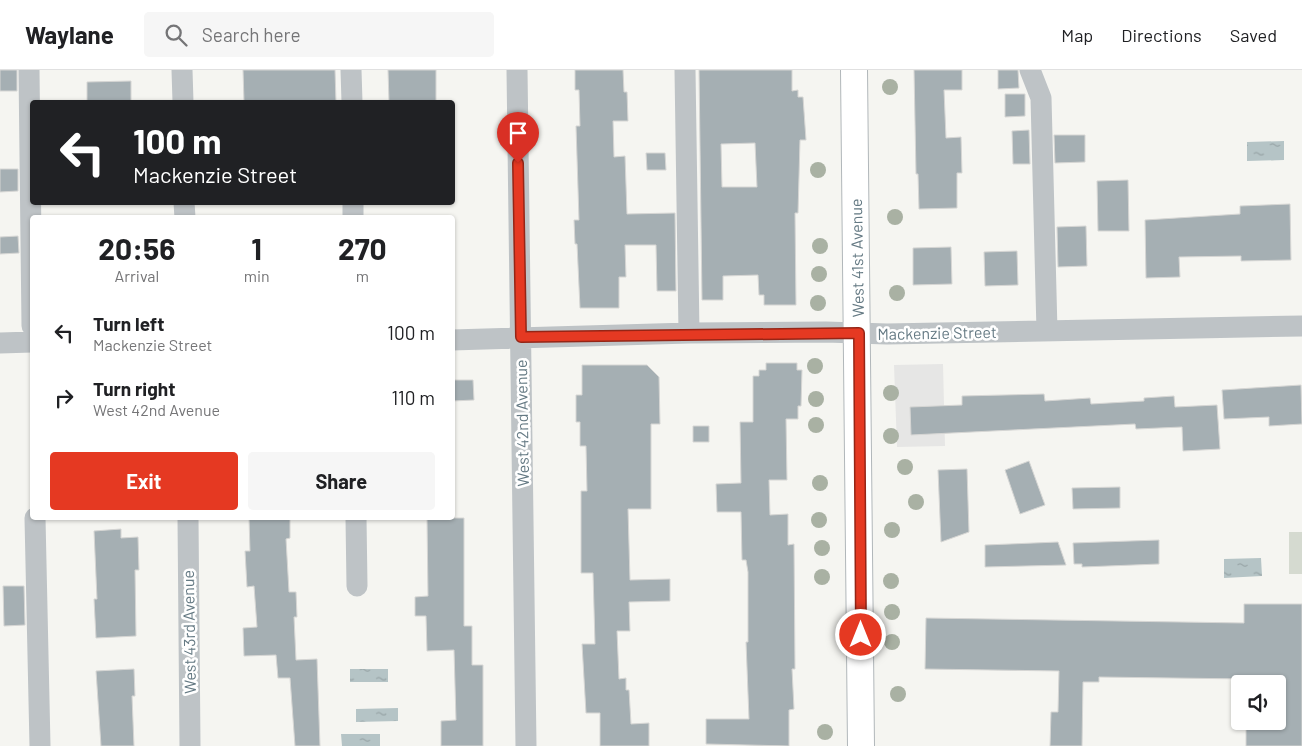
<!DOCTYPE html>
<html lang="en">
<head>
<meta charset="utf-8">
<style>
  :root { --surface:#fff; --page:#f6f6f6; --text:#202124; --muted:#757577; --line:#e0e0e0; --accent:#e53922 }
  body { margin:0; font-family:Barlow,sans-serif; background:var(--page); color:var(--text); height:100vh; display:flex; flex-direction:column; font-size:19px; white-space:nowrap }
  * { box-sizing:border-box; margin:0 }
  p { font-size:16px; color:var(--muted) }
  .icon { flex:none; width:28px; height:28px; fill:none; stroke:currentColor; stroke-width:2; stroke-linecap:round; stroke-linejoin:round }
  .map { position:relative; flex:1; overflow:hidden }
  .sheet { position:absolute; left:30px; top:145px; width:425px; height:305px; display:flex; flex-direction:column; background:var(--surface); border-radius:5px; box-shadow:0 1px 4px #0004 }
  .sheet>* { flex:none }
  .banner { position:absolute; left:30px; top:30px; width:425px; height:105px; border-radius:5px; box-shadow:0 1px 4px #0004; background:#202124; color:#fff; overflow:hidden }
  .tools { position:absolute; left:1231px; top:605px; display:grid; gap:10px }
  .tools a { display:grid; place-items:center; width:55px; height:55px; border-radius:5px; background:var(--surface); box-shadow:0 1px 4px #0004; font-size:25px }
  .pin { position:absolute; display:grid; place-items:center; width:42px; height:42px; color:#fff; margin:-51px -21px; border-radius:50% 50% 50% 0; rotate:-45deg; box-shadow:0 0 5px #0007 }
  .pin .icon { rotate:45deg }
  .me { position:absolute; width:55px; margin:-28px; rotate:0deg; stroke-linejoin:round; filter:drop-shadow(0 0 4px #0008) }
  .turn { display:flex; align-items:center; gap:18px; height:105px; padding:0 20px; font-size:22px }
  .turn .icon { width:65px; height:65px; stroke-width:2.5 }
  .turn b { display:block; font-size:35px; line-height:42px }
  .eta { display:flex; justify-content:space-evenly; align-items:center; height:85px; text-align:center }
  .eta b { font-size:30px; font-weight:700; line-height:35px }
  .cta { display:flex; gap:10px; margin-top:auto; padding:10px 20px }
  .cta a { flex:1; height:58px; border-radius:5px; background:var(--accent); color:#fff; font-size:20px; font-weight:700; line-height:58px; text-align:center }
  .cta a+a { background:var(--page); color:var(--text) }
  ul { padding:0; list-style:none }
  li { display:flex; align-items:center; gap:15px; height:65px; padding:0 20px }
  li div { flex:1 }
  li b { display:block; font-size:19px }
  li em { font-style:normal }
  header { display:flex; align-items:center; gap:30px; box-sizing:border-box; height:70px; padding:0 25px; background:var(--surface); border-bottom:1px solid var(--line) }
  header strong { font-size:24px }
  nav { display:flex; gap:28px; margin-inline-start:auto; font-size:18px }
  .search { width:350px; height:45px; background:var(--page); display:flex; align-items:center; gap:12px; box-sizing:border-box; padding:0 18px; border-radius:5px; color:var(--muted); font-size:19px }
  .map>svg:first-child { display:block }
</style>
</head>
<body>
<header>
<strong>Waylane</strong>
<div class="search"><svg class="icon" aria-label="search" viewBox="0 0 24 24"><circle cx="10" cy="10" r="6"/><path d="M15 15l6 6"/></svg>Search here</div>
<nav><a>Map</a><a>Directions</a><a>Saved</a></nav>
</header>
<div class="map">
<svg width="1302" height="676" viewBox="0 0 1302 676">
  <defs>
    <pattern id="water-ripples" width="26" height="14" patternUnits="userSpaceOnUse" patternTransform="scale(1.25)"><rect width="26" height="14" fill="#b5c4c6"/><path d="M2 4q2-2 4 0t4 0M15 11q2-2 4 0t4 0" fill="none" stroke="#97a4a6"/></pattern>
  </defs>
  <rect width="100%" height="100%" fill="#f5f5f1"/>
  <path fill="#e6e6e5" d="M943,294L945,376L897,377L894,295Z"/>
  <path fill="#d5dad0" d="M1289,462H1302V504H1289Z"/>
  <path fill="url(#water-ripples)" d="M1284,71V90L1247,91V72Z
    M1261,488L1262,506L1224,508V489Z
    M350,599H388V612H350Z
    M398,638V651L356,652V639Z
    M341,664H380V676H342Z"/>
  <path fill="#a5afb3" stroke="#d6d6d4" fill-rule="evenodd" d="M0,0H17V21H0Z
    M243,0H335L336,32H244Z
    M388,0H436V32H389Z
    M575,0H623L624,22H627L628,51H613L614,87L625,86L627,144L675,143L676,221H657L656,175H625L626,207H619V238H580L577,174H575L574,150H579L576,56H580L579,20H575Z
    M699,0H792V21L798,20V27H803L806,70H800L798,143H795L796,235H764V225H759L758,205L723,206V230H702ZM755,73L757,117H722L721,74Z
    M914,0H962V20H944L946,68L961,67L962,103H957V138L919,139L918,104H916Z
    M998,0H1018L1019,18L998,19Z
    M131,11V32H87V12Z
    M1005,24H1025V46L1005,47Z
    M1029,60L1030,94H1013L1012,61Z
    M1054,65H1085V92L1055,93Z
    M646,83H665L666,100H647Z
    M0,99H18V121L0,122Z
    M1128,110L1129,161H1098L1097,111Z
    M1290,134L1291,190L1241,191V186L1179,187L1180,207L1146,208L1145,150L1240,144V136Z
    M1086,156L1087,196L1058,197L1057,157Z
    M18,166L19,183L0,184V167Z
    M951,177L952,214L913,215V178Z
    M1017,181L1018,215L985,216L984,182Z
    M766,293H797V300H802L801,336H798V349H786L787,410H769L770,445L788,444V475L794,474L795,599H792L794,639L789,640V676L706,674V649H749L746,572H748V502L746,490H742L741,442H717L716,414L741,413L740,352H753V306H759V300H766Z
    M582,295H647L659,307L660,354H651V439H628L630,510L670,509V531L629,532L630,561H617L619,609L626,608V620H629L631,654L649,653V676H600V643H586L582,574H595L593,503H581V421H587L586,376H580V352H576V325H582Z
    M452,310H473L474,330L452,331Z
    M1301,315L1302,354L1269,356V347L1224,349L1222,320Z
    M1044,324L1045,331L1090,328L1091,334L1144,331V328L1174,326L1175,337L1217,335L1220,379L1183,381L1182,357L1136,359L1135,354L911,365L910,337L962,335V326Z
    M693,356H709V372H693Z
    M1029,391L1045,435L1020,444L1005,400Z
    M967,399L969,462L941,472L938,400Z
    M1120,417V438L1073,439L1072,418Z
    M249,448H290V468L286,469L289,522H296L297,547H294L296,590L317,589L320,676H295L290,608H278L276,585L244,586L243,558L257,557L254,516L247,517L245,481H250Z
    M427,448H464V556H472V595H483V676H441V651L456,650L454,580L427,581L426,546H415V527L428,526Z
    M121,459V468L138,467L139,500H135L136,566L96,568L94,529H97L94,461Z
    M1159,470V494L1082,497V494H1074L1073,473Z
    M1058,472L1066,495L985,497V475Z
    M3,516H24L25,555L4,556Z
    M1244,534H1302V676H1246V651H1278V614H1247V609L1099,607V612H1083L1082,676H1050L1051,642H1058L1059,601L925,599L926,548L1244,553Z
    M134,599L135,626H132L134,676H101L96,601Z"/>
  <g fill="none" stroke-linecap="round" stroke-linejoin="round">
    <defs>
      <path id="major" d="M854,0L861,676"/>
    </defs>
    <use href="#major" stroke="#b1b7ba" stroke-width="28"/>
    <path stroke="#bec3c6" stroke-width="21" d="M29,0L32,256
      M182,0L183,32
      M351,0L352,32
      M517,0L526,676
      M685,0L689,263
      M1030,0L1041,28L1047,261
      M184,132L185,148
      M353,132V148
      M452,270L689,263L826,262L887,264L1302,256
      M0,273L32,272
      M35,448L40,676
      M188,448L190,676
      M356,448L357,516"/>
    <use href="#major" stroke="#fff" stroke-width="26"/>
  </g>
  <g fill="#a9b1a3">
    <circle cx="890" cy="17" r="8"/>
    <circle cx="818" cy="100" r="8"/>
    <circle cx="895" cy="147" r="8"/>
    <circle cx="820" cy="176" r="8"/>
    <circle cx="819" cy="204" r="8"/>
    <circle cx="897" cy="223" r="8"/>
    <circle cx="818" cy="233" r="8"/>
    <circle cx="815" cy="296" r="8"/>
    <circle cx="891" cy="323" r="8"/>
    <circle cx="816" cy="329" r="8"/>
    <circle cx="816" cy="355" r="8"/>
    <circle cx="891" cy="366" r="8"/>
    <circle cx="905" cy="397" r="8"/>
    <circle cx="820" cy="413" r="8"/>
    <circle cx="916" cy="432" r="8"/>
    <circle cx="819" cy="450" r="8"/>
    <circle cx="892" cy="460" r="8"/>
    <circle cx="822" cy="478" r="8"/>
    <circle cx="822" cy="507" r="8"/>
    <circle cx="891" cy="511" r="8"/>
    <circle cx="892" cy="542" r="8"/>
    <circle cx="892" cy="572" r="8"/>
    <circle cx="898" cy="624" r="8"/>
    <circle cx="825" cy="662" r="8"/>
  </g>
  <g fill="none" stroke-linecap="round" stroke-linejoin="round">
    <defs>
      <path id="route" d="M518,93L521,267L859,263L861,565"/>
    </defs>
    <use href="#route" stroke="#952516" stroke-width="12"/>
    <use href="#route" stroke="#e53922" stroke-width="9"/>
  </g>
  <g text-anchor="middle" stroke-width="5" stroke-linejoin="round" paint-order="stroke">
    <g font-size="16" fill="#647983" stroke="#fff">
      <text transform="translate(857 188) rotate(-91)" y="6">West 41st Avenue</text>
      <text transform="translate(937 263) rotate(-1)" y="6">Mackenzie Street</text>
      <text transform="translate(522 353) rotate(-91)" y="6">West 42nd Avenue</text>
      <text transform="translate(189 562) rotate(-91)" y="6">West 43rd Avenue</text>
    </g>
  </g>
</svg>
<div class="tools">
<a><svg class="icon" aria-label="sound" viewBox="0 0 24 24"><path d="M4 9h4l5-4v14l-5-4H4zM17 9q2 3 0 6"/></svg></a>
</div>
<div class="pin" style="left:518px;top:93px;background:#d93025"><svg class="icon" aria-label="arrive" viewBox="0 0 24 24"><path d="M6 21V4h12l-3 4 3 4H6"/></svg></div>
<svg class="me" style="left:861px;top:565px" viewBox="-20 -20 40 40"><circle r="17" fill="#e53922" stroke="#fff" stroke-width="3"/><path d="M0-11L8 9 0 5-8 9z" fill="#fff"/></svg>
<div class="banner">
<div class="turn"><svg class="icon" aria-label="left" viewBox="0 0 24 24"><path d="M17 20v-9H6M10 6l-5 5 5 5"/></svg><div><b>100 m</b>Mackenzie Street</div></div>
</div>
<section class="sheet">
<div class="eta">
<div><b>20:56</b><p>Arrival</p></div>
<div><b>1</b><p>min</p></div>
<div><b>270</b><p>m</p></div>
</div>
<ul>
<li><svg class="icon" aria-label="left" viewBox="0 0 24 24"><path d="M17 20v-9H6M10 6l-5 5 5 5"/></svg><div><b>Turn left</b><p>Mackenzie Street</p></div><em>100 m</em></li>
<li><svg class="icon" aria-label="right" viewBox="0 0 24 24"><path d="M7 20v-9h11M14 6l5 5-5 5"/></svg><div><b>Turn right</b><p>West 42nd Avenue</p></div><em>110 m</em></li>
</ul>
<div class="cta"><a>Exit</a><a>Share</a></div>
</section>
</div>
</body>
</html>
